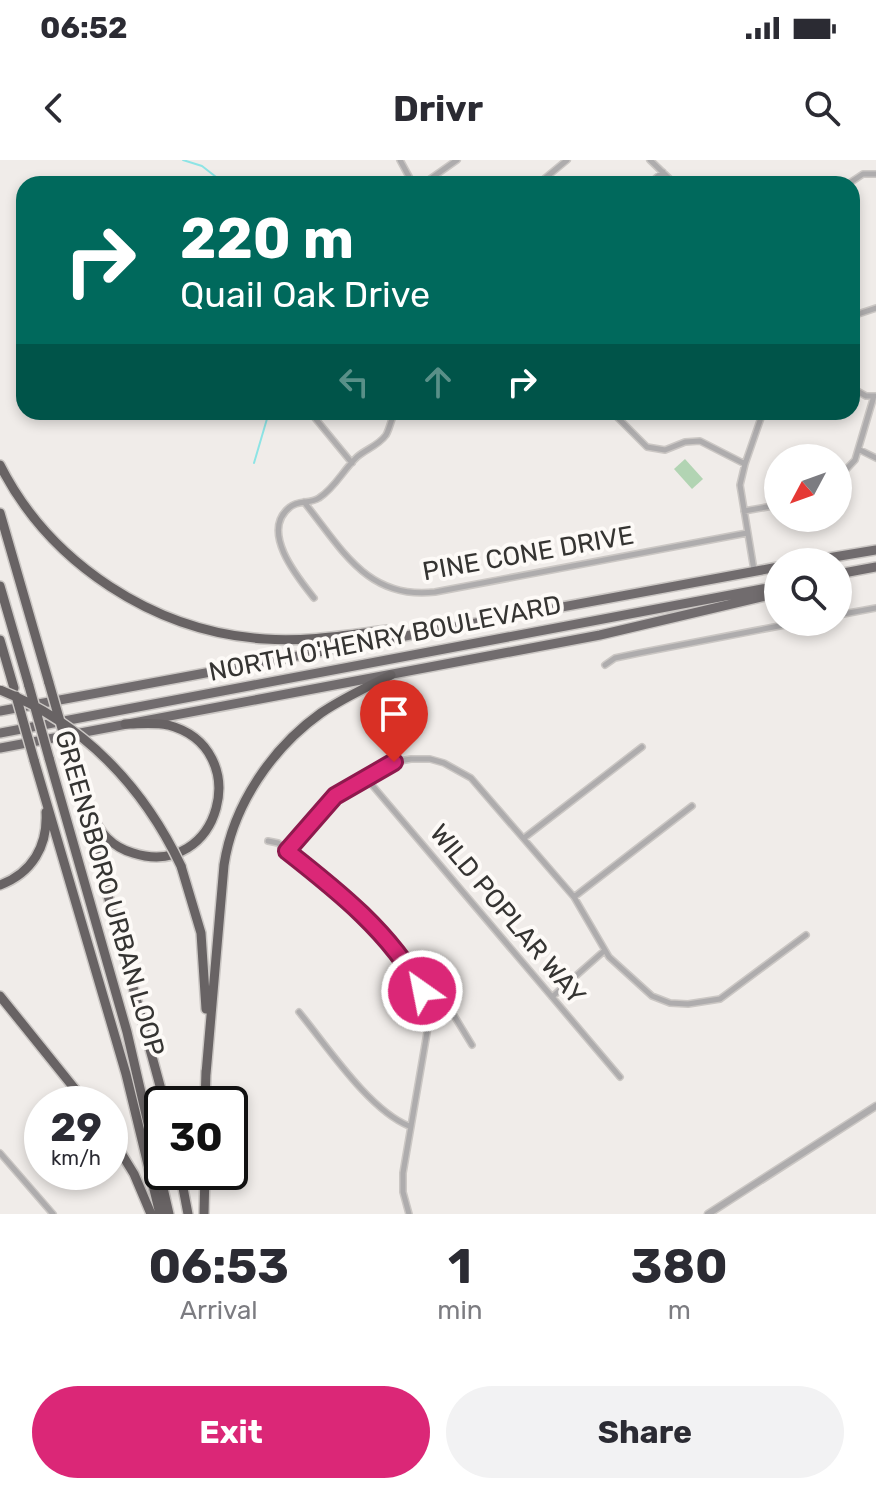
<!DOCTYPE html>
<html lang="en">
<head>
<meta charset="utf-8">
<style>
  :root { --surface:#fff; --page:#f2f2f3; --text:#2b2b33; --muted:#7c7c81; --accent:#db2777 }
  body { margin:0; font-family:Rubik,sans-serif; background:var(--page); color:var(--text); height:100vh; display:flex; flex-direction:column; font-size:30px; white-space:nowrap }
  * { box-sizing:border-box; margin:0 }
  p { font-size:26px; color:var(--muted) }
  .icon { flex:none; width:44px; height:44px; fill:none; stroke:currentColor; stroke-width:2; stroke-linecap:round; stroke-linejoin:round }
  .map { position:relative; height:1054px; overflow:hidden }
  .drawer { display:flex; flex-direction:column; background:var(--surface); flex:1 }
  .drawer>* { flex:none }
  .hud { position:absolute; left:16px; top:16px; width:844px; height:244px; border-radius:24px; box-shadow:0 4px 12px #0003; background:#00695c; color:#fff; overflow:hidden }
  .needle { width:52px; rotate:229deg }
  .buttons { position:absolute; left:764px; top:284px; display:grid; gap:16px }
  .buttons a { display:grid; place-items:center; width:88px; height:88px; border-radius:50%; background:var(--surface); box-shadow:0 4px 12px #0003; font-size:40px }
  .speed { position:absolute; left:24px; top:926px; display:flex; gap:16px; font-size:40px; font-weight:700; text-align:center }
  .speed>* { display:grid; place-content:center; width:104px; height:104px; border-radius:50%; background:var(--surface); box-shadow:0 4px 12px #0003; line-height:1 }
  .speed small { font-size:20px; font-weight:400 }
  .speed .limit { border:4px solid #111; border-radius:12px; background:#fff; color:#111 }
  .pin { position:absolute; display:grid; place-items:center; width:68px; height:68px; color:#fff; margin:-82px -34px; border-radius:50% 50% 50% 0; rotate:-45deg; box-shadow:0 0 8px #0007 }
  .pin .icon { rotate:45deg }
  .me { position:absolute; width:88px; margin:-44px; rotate:327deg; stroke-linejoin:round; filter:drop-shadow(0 0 6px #0008) }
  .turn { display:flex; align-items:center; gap:28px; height:168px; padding:0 32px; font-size:36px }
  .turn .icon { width:104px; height:104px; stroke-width:2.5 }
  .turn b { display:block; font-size:56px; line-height:68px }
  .lanes { display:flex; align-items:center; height:76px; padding:0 32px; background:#0003; justify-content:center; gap:40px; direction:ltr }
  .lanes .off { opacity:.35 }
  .eta { display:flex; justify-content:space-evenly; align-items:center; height:136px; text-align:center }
  .eta b { font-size:48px; font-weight:700; line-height:56px }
  .action { display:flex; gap:16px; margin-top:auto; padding:16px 32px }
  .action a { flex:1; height:92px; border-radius:48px; background:var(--accent); color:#fff; font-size:32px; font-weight:700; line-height:92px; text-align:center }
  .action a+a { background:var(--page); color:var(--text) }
  .status { display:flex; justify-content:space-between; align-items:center; height:56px; padding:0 40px; background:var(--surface); direction:ltr }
  .status svg { height:22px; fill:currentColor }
  header { display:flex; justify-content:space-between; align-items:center; height:104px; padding:0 32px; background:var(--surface); font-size:36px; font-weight:700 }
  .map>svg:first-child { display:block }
</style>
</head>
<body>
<div class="status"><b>06:52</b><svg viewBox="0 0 49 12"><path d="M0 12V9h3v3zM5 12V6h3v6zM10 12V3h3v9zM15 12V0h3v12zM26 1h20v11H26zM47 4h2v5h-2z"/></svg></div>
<header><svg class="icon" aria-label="back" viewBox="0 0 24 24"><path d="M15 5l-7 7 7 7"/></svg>Drivr<svg class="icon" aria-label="search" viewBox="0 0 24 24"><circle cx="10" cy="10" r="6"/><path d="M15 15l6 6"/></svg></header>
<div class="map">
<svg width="876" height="1054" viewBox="0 0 876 1054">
  <rect width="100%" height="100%" fill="#f0ece9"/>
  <path fill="#b2d4b3" d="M685,299L703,319L692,329L674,309Z"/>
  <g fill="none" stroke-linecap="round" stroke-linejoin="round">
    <path stroke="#8de4e5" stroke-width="2" d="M183,0L202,6L225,24
      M254,303L269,252"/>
    <defs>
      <path id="minor" d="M400,0L413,24
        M650,0L675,24
        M423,24L457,0
        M538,24L567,0
        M649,24L663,12
        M848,24L863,14H876
        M852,156L876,148
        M852,228L866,236H875
        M310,252L352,303
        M612,252L647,287L665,290L685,282L700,281L745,304
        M860,290L876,298
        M838,318L855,300L874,236
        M304,342C342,389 367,440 435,432L747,373
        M744,351L778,345
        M754,410L740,325L745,304L763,252
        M314,438C298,418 259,371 290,347C298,340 310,344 319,338C335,328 343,310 357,297C366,289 378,286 386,275C390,268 391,259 395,252
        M838,455L876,448
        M605,505L615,498L639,493L800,462
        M368,616L372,625L620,917
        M524,678L642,587
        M268,681L278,683C326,721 433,801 428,867L403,1013V1032L409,1054
        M287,691L335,636L394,602L411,599H430L444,603L471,618L574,737L609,797L652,836L670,843L688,844L720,839L806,775
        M574,737L692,646
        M552,837L604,791
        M428,849L440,843L447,844L472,885
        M299,852C327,886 369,950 409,966
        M0,993L53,1054"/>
      <path id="tertiary" d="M708,1054L876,946"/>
      <path id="trunk" d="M804,402L876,390
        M838,414L876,407
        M0,551L778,407
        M0,573L778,426
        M0,588L600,475L778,433"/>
      <path id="motorway" d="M0,305C50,404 155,472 265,479C307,482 347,475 388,470L397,477
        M0,353L49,523
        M0,426L29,526
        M0,480L14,528
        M69,593L165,944
        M49,598L127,872L169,1054
        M34,600L126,914L160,1054
        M91,652C98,671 112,687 133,693C220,721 256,588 168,565C154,562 139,564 125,564
        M181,706L201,773L206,849
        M0,725C32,713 48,686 46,652
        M0,836L87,944
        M206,914L224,705C233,645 272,588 321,553C343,538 367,527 391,515
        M205,944L206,911
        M110,975L134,1014L151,1054
        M180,1012L188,1054
        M204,1054L205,1012"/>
    </defs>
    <use href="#minor" stroke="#cbc7c4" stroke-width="8"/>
    <use href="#tertiary" stroke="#cbc7c4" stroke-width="9"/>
    <use href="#trunk" stroke="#cbc7c4" stroke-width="12"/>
    <use href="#motorway" stroke="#cbc7c4" stroke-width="12"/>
    <use href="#minor" stroke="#aeacad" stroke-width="5"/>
    <use href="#tertiary" stroke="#aeacad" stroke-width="6"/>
    <use href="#trunk" stroke="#716c6e" stroke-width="9"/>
    <use href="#motorway" stroke="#686364" stroke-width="9"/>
    <defs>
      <path id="motorway-bridge" d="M49,523L69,593
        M29,526L49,598
        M0,530C83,563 143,626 181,706
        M16,536L34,600"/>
    </defs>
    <use href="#motorway-bridge" stroke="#cbc7c4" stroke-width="12" stroke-linecap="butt"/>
    <use href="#motorway-bridge" stroke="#686364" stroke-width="9"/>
  </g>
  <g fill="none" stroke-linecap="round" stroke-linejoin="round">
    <defs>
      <path id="route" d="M394,602L335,636L287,691C338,731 391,773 422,831"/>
    </defs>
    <use href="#route" stroke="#8e194d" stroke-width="20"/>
    <use href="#route" stroke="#db2777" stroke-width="14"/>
  </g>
  <g text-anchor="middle" stroke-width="8" stroke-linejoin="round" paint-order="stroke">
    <g font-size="26" fill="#353432" stroke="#fdfaf7">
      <text transform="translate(528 393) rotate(-10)" y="9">PINE CONE DRIVE</text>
      <text transform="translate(385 478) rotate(-11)" y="9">NORTH O'HENRY BOULEVARD</text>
      <text transform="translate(110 733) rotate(74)" y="9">GREENSBORO URBAN LOOP</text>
      <text transform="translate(508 754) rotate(50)" y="9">WILD POPLAR WAY</text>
    </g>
  </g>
</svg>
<div class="buttons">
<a><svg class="needle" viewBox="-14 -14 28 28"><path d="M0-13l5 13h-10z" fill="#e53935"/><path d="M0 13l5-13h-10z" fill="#7c7c81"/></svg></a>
<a><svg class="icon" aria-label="search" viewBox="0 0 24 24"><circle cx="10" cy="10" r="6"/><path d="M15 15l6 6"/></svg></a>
</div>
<div class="speed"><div>29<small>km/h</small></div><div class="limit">30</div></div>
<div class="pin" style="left:394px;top:602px;background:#d93025"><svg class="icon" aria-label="arrive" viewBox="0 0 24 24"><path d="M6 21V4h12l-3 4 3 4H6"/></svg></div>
<svg class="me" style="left:422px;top:831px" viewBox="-20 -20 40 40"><circle r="17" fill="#db2777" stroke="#fff" stroke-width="3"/><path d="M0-11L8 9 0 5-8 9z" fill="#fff"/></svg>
<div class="hud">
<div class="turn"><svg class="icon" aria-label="right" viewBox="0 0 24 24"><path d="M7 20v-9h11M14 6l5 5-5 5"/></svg><div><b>220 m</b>Quail Oak Drive</div></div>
<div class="lanes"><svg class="icon off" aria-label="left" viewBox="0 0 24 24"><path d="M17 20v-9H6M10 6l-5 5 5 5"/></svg><svg class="icon off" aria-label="ahead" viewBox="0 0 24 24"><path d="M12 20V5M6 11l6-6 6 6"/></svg><svg class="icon" aria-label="right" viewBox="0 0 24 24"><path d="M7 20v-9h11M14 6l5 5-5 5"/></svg></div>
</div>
</div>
<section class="drawer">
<div class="eta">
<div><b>06:53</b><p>Arrival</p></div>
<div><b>1</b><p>min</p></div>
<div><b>380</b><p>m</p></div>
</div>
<div class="action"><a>Exit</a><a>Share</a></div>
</section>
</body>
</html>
